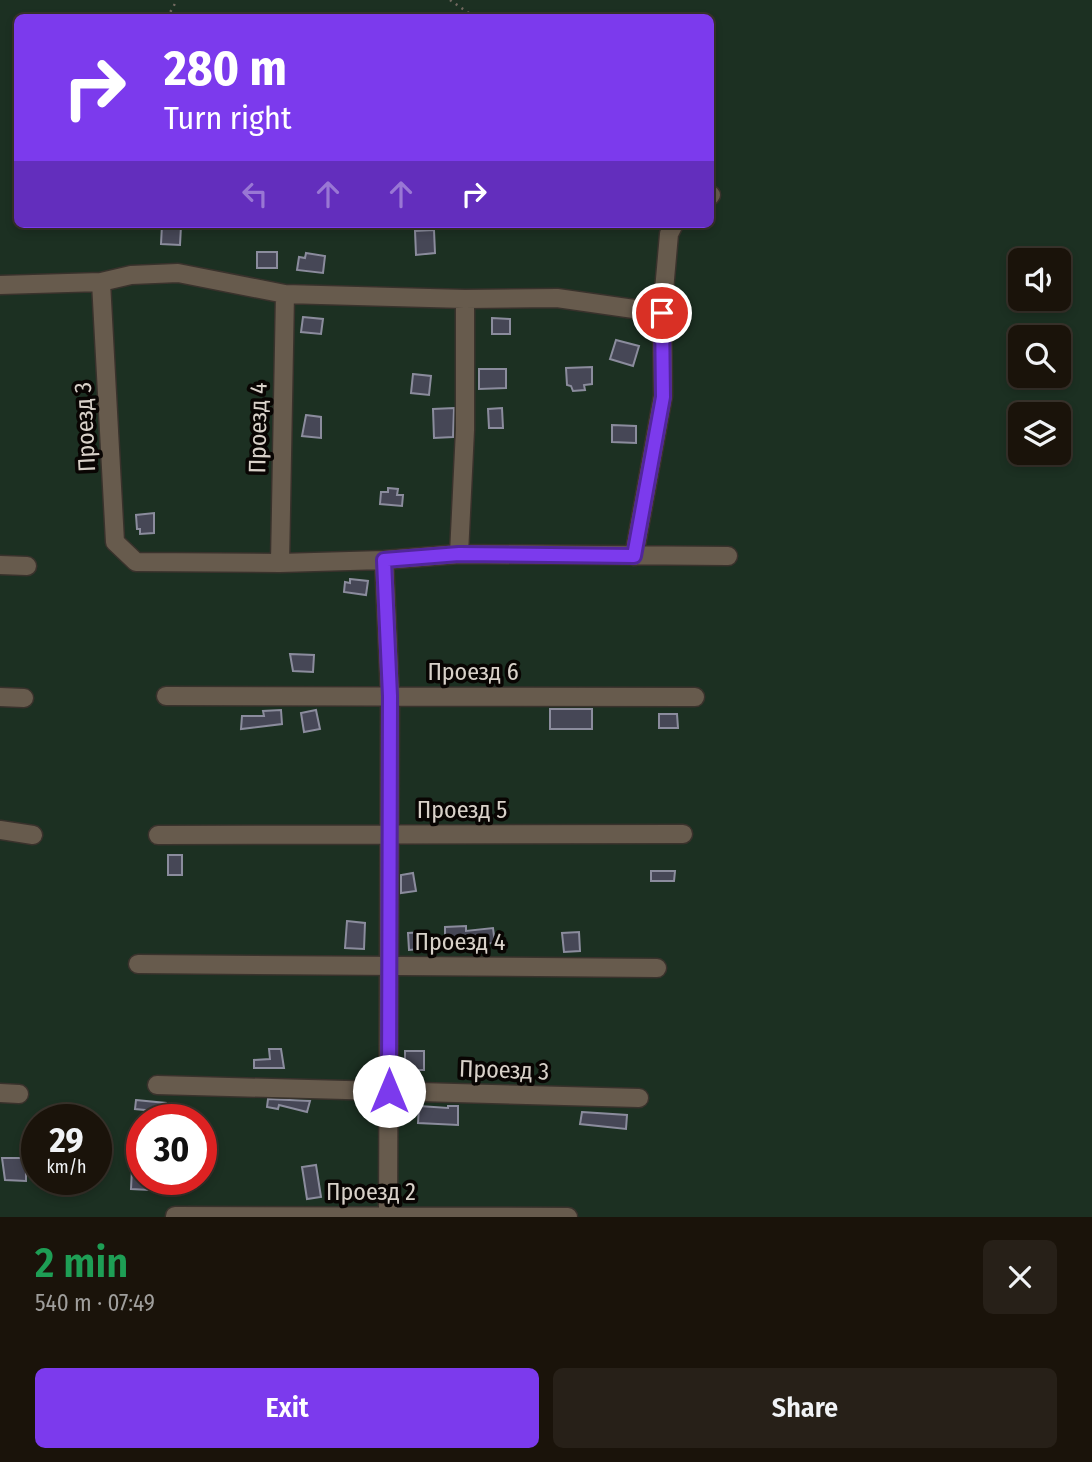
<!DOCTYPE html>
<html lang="en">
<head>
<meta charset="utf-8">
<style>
  :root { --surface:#1a130a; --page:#272018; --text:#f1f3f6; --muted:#9f9e9c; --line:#38322b; --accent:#7c3aed }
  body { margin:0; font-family:"Fira Sans Condensed",sans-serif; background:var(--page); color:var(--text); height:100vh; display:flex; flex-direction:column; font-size:26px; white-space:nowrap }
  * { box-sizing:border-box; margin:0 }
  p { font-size:23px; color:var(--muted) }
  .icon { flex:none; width:38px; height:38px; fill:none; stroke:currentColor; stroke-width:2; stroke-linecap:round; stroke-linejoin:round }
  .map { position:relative; height:1217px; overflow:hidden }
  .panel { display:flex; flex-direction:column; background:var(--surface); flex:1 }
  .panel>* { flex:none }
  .top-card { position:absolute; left:14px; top:14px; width:700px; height:214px; border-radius:10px; box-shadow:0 4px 10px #0003,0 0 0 2px var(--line); background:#7c3aed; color:#fff; overflow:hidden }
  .tools { position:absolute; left:1008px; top:248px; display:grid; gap:14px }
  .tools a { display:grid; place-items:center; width:63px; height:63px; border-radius:10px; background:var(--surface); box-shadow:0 4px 10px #0003,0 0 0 2px var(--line); font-size:35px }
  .speed { position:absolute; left:21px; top:1104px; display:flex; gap:14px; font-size:35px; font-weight:700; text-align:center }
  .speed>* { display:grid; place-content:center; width:91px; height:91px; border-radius:50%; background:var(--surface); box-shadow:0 4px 10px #0003,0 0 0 2px var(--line); line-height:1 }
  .speed small { font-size:18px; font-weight:400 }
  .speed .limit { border:10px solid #d22; background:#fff; color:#111 }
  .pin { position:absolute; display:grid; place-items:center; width:60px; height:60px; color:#fff; margin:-30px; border:4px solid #fff; border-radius:50%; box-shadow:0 2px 7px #0007 }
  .me { position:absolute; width:77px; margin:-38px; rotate:0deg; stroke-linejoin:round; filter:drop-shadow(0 0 5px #0008) }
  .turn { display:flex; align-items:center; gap:24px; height:147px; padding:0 35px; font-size:32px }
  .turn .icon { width:91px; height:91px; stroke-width:2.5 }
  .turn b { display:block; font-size:49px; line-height:60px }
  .lanes { display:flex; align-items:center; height:66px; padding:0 35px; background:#0003; justify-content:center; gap:35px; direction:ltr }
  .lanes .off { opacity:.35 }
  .round { display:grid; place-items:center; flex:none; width:74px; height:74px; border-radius:10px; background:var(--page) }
  .headline { display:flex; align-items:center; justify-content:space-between; height:119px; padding:0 35px }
  h1 { font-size:42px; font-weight:600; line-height:52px; color:#1e9e55 }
  .action { display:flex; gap:14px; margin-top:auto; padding:14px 35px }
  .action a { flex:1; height:80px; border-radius:10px; background:var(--accent); color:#fff; font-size:28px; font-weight:600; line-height:80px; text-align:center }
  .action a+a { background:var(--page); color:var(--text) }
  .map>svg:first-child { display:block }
</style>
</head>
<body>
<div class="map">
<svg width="1092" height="1217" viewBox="0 0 1092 1217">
  <rect width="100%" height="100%" fill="#23190e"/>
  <path fill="#1c3022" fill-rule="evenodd" d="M0,0H1092V1217H0ZM18,18H710V224H18ZM1020,261H1059V299H1020ZM1020,338H1059V376H1020ZM1020,415H1059V453H1020ZM37,1120H96V1180H37ZM142,1120H201V1180H142Z"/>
  <path fill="#464756" stroke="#8b8c9d" stroke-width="2" d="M162,225L181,226L180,245L161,244Z
    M434,230L435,253L416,255L415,231Z
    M257,252H277V268H257Z
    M306,253L325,256L323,273L297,270L299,257L305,258Z
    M303,317L323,319L321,334L301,332Z
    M492,318L510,319V334H492Z
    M616,340L639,346L633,366L610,359Z
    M592,367V384L584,385L585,390L573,391L571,386L567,385L566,368Z
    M479,369H506V388L479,389Z
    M413,374L431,376L429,395L411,393Z
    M454,408L453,437L434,438L433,409Z
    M502,408L503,428H489L488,409Z
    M306,415L321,417V438L302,436Z
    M612,425L636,426V443L612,442Z
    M388,488L398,489L397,495H403L402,506L380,504L381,492H388Z
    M154,513V533L140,534V529H137L136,515Z
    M350,579L368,581L366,595L344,592L345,582L350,583Z
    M290,654L314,655L313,672L293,671Z
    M550,709H592V729H550Z
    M281,710L282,724L241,729L242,716H264L263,711Z
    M316,710L320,729L304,732L301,713Z
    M659,714H677L678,728H659Z
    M168,855H182V875H168Z
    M651,871H675L674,881H651Z
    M413,873L416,891L401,893V875Z
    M347,921L365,923L364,949L345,948Z
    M466,926V931L493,928L495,943L445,945V927Z
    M425,932L426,945H421V949L409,950L408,933Z
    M579,932L580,951L564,952L562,933Z
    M269,1049H281L284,1068H254V1060L270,1059Z
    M405,1051H424V1070H405Z
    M268,1099L310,1101L307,1112L279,1105L278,1109L267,1107Z
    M136,1100L166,1103V1112L135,1109Z
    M419,1106L448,1108V1106H458V1125L418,1123Z
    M582,1112L627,1115L626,1129L580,1124Z
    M2,1158H26V1181L5,1180Z
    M316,1165L321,1197L307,1199L302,1167Z
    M132,1168H142V1180H151L150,1190L131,1189Z"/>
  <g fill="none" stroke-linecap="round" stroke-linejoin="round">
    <defs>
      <path id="minor" d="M710,196L711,195
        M101,282L115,542L136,562L280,563L384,560L459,554L728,556
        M0,285L101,282L131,275L178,273L285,294L465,299L557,298L662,313
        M459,554L465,430V299
        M634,556L663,396L662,313L669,234L674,224
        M384,560L390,696L388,1217
        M280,563L285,294
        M0,565L27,566
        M166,696L695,697
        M0,697L24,698
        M0,830L33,835
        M158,835L683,834
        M138,964L657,968
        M157,1085L639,1098
        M0,1093L19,1094
        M175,1216L568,1217"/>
    </defs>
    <use href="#minor" stroke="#39322c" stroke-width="21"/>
    <path stroke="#726960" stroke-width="2.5" stroke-dasharray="2 5" stroke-linecap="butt" d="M450,0L476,18
      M167,18L177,0"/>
    <use href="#minor" stroke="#675b4d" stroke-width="18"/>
  </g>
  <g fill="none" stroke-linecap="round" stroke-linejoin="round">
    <defs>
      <path id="route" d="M389,1091L390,696L384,560L459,554L634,556L663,397L662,313"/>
    </defs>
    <use href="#route" stroke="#51269a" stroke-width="18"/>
    <use href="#route" stroke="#7c3aed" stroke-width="12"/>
  </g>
  <g text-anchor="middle" stroke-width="7" stroke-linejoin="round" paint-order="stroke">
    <g font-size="24" fill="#d8d1c9" stroke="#090503">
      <text transform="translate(85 427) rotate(-93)" y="8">Проезд 3</text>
      <text transform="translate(258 428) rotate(-89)" y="8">Проезд 4</text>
      <text x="473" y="680">Проезд 6</text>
      <text x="462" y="818">Проезд 5</text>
      <text x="460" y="950">Проезд 4</text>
      <text transform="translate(504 1070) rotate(2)" y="8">Проезд 3</text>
      <text x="371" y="1200">Проезд 2</text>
    </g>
  </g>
</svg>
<div class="tools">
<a><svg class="icon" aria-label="sound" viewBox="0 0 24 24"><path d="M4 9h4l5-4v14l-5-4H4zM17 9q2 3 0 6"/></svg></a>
<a><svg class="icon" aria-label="search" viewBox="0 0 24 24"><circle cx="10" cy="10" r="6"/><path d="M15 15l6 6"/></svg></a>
<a><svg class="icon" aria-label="layers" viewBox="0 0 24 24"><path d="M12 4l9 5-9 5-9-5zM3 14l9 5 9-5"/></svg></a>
</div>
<div class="speed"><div>29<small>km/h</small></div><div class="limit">30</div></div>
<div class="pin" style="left:662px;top:313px;background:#d93025"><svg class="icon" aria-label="arrive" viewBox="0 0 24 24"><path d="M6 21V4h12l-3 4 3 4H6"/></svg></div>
<svg class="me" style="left:389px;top:1091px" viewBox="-20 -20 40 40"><circle r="19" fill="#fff"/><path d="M0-13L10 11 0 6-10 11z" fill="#7c3aed"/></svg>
<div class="top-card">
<div class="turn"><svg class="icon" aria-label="right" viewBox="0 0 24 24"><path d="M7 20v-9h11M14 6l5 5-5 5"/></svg><div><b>280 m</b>Turn right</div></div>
<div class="lanes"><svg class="icon off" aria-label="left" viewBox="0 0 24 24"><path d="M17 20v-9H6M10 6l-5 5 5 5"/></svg><svg class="icon off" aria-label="ahead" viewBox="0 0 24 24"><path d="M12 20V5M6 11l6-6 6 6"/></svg><svg class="icon off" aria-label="ahead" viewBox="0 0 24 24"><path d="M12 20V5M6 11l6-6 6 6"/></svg><svg class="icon" aria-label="right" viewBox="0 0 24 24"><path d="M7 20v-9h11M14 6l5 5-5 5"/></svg></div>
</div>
</div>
<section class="panel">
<div class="headline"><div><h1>2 min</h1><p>540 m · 07:49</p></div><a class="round"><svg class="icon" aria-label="close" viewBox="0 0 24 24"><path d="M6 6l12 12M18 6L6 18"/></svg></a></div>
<div class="action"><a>Exit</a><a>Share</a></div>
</section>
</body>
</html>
